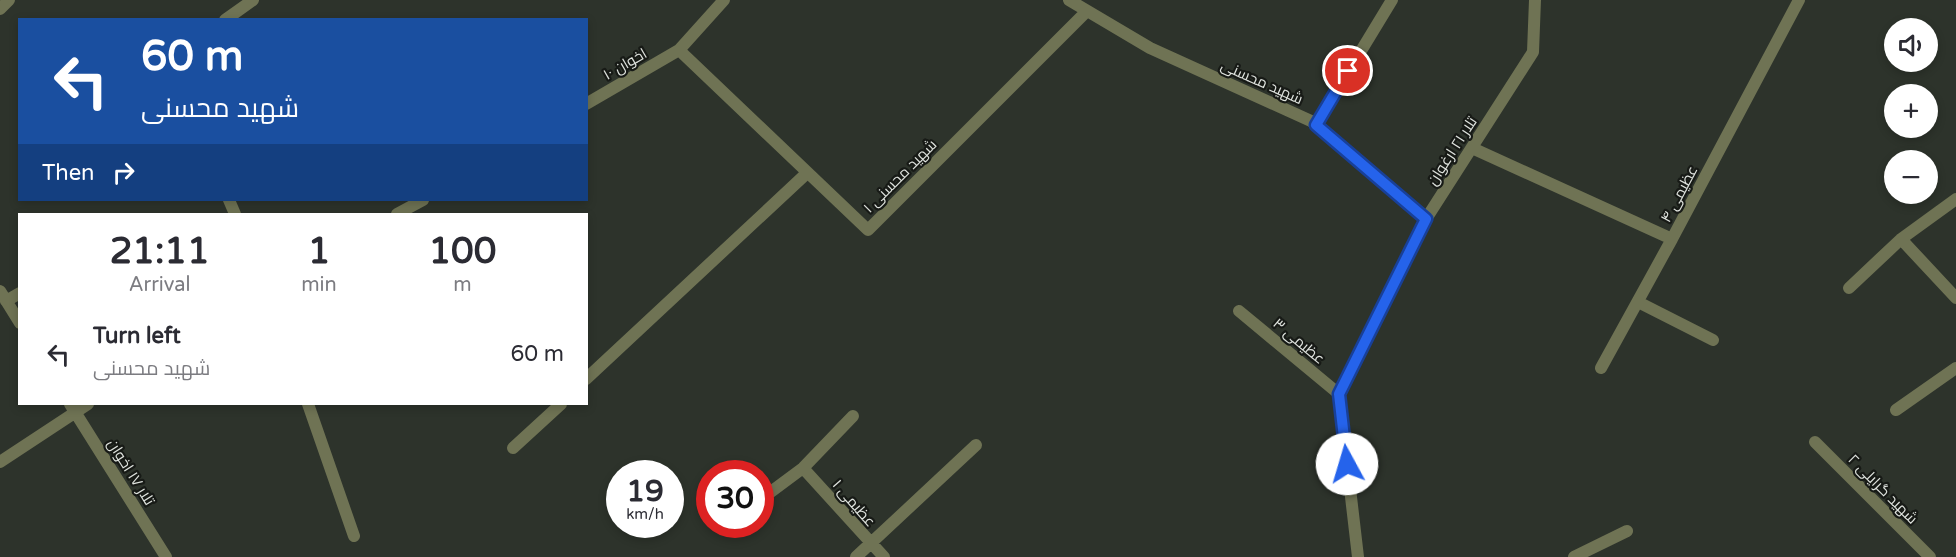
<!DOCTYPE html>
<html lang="en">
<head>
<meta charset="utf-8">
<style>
  :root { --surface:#fff; --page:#f7f7f7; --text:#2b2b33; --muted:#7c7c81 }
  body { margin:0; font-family:"Varela Round",Cairo,sans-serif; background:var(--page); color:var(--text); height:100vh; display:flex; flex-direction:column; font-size:22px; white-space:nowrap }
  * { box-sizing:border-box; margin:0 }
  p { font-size:20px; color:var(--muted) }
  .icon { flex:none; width:33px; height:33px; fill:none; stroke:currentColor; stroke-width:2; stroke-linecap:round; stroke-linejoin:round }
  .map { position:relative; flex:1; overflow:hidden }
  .details { position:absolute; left:18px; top:213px; width:570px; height:192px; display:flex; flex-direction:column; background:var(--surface); border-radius:0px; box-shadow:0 3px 9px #0003 }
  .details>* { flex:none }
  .banner { position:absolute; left:18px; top:18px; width:570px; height:183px; border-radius:0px; box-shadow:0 3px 9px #0003; background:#1a4fa0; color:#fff; overflow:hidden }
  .controls { position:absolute; left:1884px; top:18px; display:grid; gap:12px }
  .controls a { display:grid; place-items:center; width:54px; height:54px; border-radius:50%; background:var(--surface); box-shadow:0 3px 9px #0003; font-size:30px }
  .speed { position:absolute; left:606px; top:460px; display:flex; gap:12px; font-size:30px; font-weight:700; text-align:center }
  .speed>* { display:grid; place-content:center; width:78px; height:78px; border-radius:50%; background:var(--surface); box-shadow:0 3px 9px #0003; line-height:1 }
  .speed small { font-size:15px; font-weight:400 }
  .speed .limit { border:9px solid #d22; background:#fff; color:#111 }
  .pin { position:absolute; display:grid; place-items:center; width:51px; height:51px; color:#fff; margin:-26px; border:3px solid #fff; border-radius:50%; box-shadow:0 2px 6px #0007 }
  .me { position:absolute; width:66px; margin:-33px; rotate:354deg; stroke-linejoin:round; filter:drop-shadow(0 0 4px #0008) }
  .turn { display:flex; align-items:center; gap:21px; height:126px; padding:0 24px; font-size:27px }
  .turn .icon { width:78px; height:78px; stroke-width:2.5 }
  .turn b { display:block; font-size:42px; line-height:51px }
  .then { display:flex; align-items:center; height:57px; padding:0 24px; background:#0003; gap:12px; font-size:22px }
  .eta { display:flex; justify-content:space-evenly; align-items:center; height:102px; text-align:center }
  .eta b { font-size:36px; font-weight:700; line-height:42px }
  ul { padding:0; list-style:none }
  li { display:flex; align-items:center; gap:18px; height:78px; padding:0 24px }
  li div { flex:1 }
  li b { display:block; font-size:22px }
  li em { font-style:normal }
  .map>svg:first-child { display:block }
</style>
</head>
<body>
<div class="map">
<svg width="1956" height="557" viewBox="0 0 1956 557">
  <rect width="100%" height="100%" fill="#2d332b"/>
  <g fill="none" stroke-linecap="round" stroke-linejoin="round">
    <path stroke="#6f7354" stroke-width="12" d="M1069,0L1150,48L1311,121L1426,219
      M0,9L9,0
      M225,20L253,0
      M679,50L868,230L1087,11
      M586,104L679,50L724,0
      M1316,125L1392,0
      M1472,148L1672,239L1799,0
      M229,200L235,214
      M397,214L423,200
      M1901,239L1956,298
      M1849,288L1901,239L1956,199
      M0,291L20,323
      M6,301L20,293
      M1638,302L1713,340
      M1239,311L1339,394
      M1601,368L1672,239
      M586,379L807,173
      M70,404L166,557
      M308,404L354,536
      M1896,410L1956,368
      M1815,442L1930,557
      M513,448L561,404
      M0,462L88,404
      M803,468L884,557
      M760,500L803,468L853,416
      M726,526L727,525
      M856,557L976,445
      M1358,557L1339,394L1426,219L1533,52L1535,0
      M1574,557L1627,531"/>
  </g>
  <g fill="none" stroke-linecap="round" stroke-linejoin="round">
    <defs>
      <path id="route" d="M1347,464L1339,394L1426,219L1316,125L1348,71"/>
    </defs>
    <use href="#route" stroke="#184099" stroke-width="15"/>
    <use href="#route" stroke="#2563eb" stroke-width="10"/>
  </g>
  <g text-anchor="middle" stroke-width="4.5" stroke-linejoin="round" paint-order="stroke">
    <g font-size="15" fill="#e0e4df" stroke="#171a16">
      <text transform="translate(625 64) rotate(-30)" y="5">اخوان ۱۰</text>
      <text transform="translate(1262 82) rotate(24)" y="5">شهید محسنی</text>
      <text transform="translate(1452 151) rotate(-57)" y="5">تلار ۲۱ ارغوان</text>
      <text transform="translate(900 176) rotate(-45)" y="5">شهید محسنی ۱</text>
      <text transform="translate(1679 194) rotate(-62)" y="5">عظیمی ۴</text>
      <text transform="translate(1299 341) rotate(40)" y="5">عظیمی ۳</text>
      <text transform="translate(131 472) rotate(58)" y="5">تلار ۱۷ اخوان</text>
      <text transform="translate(1883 489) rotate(45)" y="5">شهید گرایلی ۲</text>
      <text transform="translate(854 503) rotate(49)" y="5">عظیمی ۱</text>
    </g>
  </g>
</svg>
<div class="controls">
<a><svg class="icon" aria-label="sound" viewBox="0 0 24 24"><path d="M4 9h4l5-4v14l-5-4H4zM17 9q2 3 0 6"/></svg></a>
<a>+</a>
<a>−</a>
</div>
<div class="speed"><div>19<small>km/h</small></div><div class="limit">30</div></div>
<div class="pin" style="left:1348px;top:71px;background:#d93025"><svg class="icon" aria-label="arrive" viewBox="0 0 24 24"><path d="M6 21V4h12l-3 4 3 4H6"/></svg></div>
<svg class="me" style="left:1347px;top:464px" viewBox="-20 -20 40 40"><circle r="19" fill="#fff"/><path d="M0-13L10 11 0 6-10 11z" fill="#2563eb"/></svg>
<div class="banner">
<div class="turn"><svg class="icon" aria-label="left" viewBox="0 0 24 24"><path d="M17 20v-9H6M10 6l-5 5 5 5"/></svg><div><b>60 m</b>شهید محسنی</div></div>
<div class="then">Then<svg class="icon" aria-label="right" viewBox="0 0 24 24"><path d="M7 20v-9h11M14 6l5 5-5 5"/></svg></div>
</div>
<section class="details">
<div class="eta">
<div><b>21:11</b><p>Arrival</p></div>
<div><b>1</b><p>min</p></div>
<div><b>100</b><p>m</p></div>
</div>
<ul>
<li><svg class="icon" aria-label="left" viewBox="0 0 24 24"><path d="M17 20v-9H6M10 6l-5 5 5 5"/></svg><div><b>Turn left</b><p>شهید محسنی</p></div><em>60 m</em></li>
</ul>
</section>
</div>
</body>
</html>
